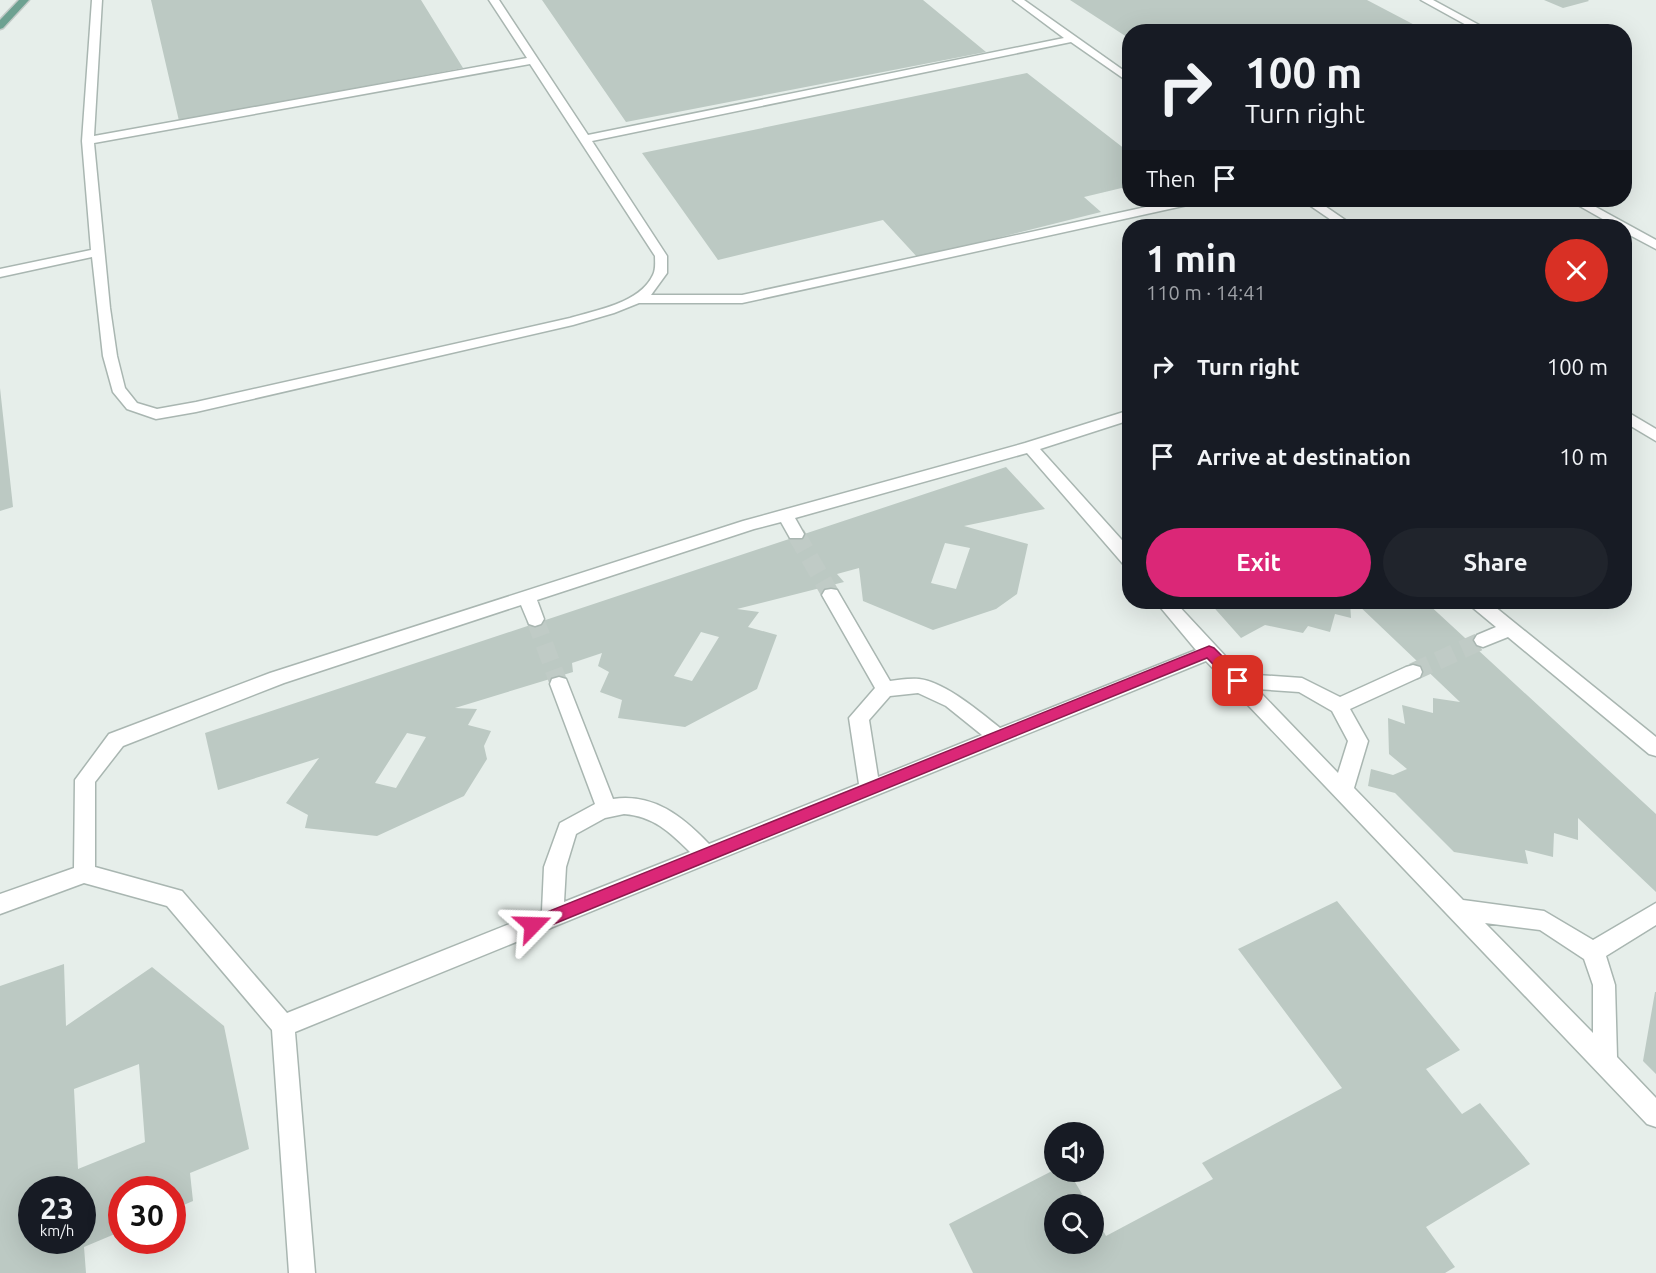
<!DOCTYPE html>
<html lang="en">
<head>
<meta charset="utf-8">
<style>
  :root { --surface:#171b24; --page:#20242c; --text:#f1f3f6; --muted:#9ea1a6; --accent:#db2777 }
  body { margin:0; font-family:Ubuntu,sans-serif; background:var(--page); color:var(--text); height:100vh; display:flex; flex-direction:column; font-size:22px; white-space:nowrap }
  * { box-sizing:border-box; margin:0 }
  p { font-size:20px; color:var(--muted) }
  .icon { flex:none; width:33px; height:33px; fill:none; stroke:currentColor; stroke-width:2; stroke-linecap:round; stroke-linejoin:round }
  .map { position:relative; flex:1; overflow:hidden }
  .drawer { position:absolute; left:1122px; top:219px; width:510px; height:390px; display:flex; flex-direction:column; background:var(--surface); border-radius:24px; box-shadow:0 6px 24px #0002 }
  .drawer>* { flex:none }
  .banner { position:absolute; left:1122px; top:24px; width:510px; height:183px; border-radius:24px; box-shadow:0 6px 24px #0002; background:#171b24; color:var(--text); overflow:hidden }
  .buttons { position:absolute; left:1044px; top:1122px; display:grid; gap:12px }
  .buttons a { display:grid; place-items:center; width:60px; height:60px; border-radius:50%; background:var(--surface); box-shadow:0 6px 24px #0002; font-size:30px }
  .speed { position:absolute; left:18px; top:1176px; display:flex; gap:12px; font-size:30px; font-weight:700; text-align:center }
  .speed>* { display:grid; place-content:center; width:78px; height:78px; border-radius:50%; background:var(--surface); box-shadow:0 6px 24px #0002; line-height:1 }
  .speed small { font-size:15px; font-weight:400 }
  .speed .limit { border:9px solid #d22; background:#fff; color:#111 }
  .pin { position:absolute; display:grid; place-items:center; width:51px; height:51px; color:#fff; margin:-26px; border-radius:12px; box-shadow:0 3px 9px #0006 }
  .me { position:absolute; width:66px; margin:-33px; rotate:68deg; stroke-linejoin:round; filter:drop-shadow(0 0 4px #0008) }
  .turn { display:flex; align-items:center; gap:21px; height:126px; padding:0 24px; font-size:27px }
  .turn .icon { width:78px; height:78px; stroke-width:2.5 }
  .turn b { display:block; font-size:42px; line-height:51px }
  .then { display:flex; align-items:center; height:57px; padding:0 24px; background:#0003; gap:12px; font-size:22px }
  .round { display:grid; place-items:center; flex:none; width:63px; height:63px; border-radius:32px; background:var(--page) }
  .head { display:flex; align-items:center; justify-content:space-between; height:102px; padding:0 24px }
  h1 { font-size:36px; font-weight:700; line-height:45px }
  .cta { display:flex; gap:12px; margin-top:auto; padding:12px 24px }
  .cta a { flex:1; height:69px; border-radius:36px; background:var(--accent); color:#fff; font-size:24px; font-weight:700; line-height:69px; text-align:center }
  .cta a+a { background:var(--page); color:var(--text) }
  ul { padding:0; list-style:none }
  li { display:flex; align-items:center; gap:18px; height:90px; padding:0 24px }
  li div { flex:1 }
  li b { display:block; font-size:22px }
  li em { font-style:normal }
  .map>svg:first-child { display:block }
</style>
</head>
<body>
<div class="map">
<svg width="1656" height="1273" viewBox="0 0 1656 1273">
  <rect width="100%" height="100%" fill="#e6eeea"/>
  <path fill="#bcc9c3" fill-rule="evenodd" d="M151,0H421L463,68L179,121Z
    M542,0H923L986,52L626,122Z
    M1070,0H1367L1428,32H1130V39Z
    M1544,0H1588L1589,1L1563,8Z
    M1027,73L1130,153V186L1084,197L1101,212L918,258L883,220L718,260L642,153Z
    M0,388L13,507L0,511Z
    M1006,467L1045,509L964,526L1028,544L1017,594L996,609L933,630L863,601L859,568L837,574L844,582L737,609L759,612L748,627L777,635L757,689L685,727L618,718L622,700L600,692L609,672L598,666L602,653L572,663L573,672L455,708L477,709L468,725L491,731L484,746L487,759L464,796L377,836L305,828L308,815L286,803L319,758L218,790L205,733ZM945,543L970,548L956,589L931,583ZM701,632L719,637L692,681L674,676ZM407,733L426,737L396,788L375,783Z
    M1209,602H1350L1351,618L1335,614L1330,632L1308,626L1303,633L1265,625L1241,638Z
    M1355,602H1426L1656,814V892L1578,818V840L1554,833L1553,857L1525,850L1528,864L1454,852L1395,793L1368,786L1371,769L1393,775L1407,769L1389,754L1388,718L1405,724L1402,705L1433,713V698L1460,702Z
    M1337,901L1460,1050L1426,1069L1462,1114L1480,1103L1530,1164L1426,1227L1455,1267L1445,1273H973L949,1224L1054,1170L1069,1172L1088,1204H1054V1244H1094V1214L1106,1236L1213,1179L1202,1163L1342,1088L1238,949Z
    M64,964L66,1026L152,967L224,1026L249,1149L190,1173L193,1201L172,1210V1190H122V1231L84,1247L86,1273H0V986ZM139,1064L145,1142L78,1169L74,1089ZM32,1190H82V1240H32Z
    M1655,992H1656V1074L1643,1061Z"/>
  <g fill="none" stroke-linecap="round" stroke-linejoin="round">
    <path stroke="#c0cbc6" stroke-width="18" stroke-dasharray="18 9" stroke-linecap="butt" d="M796,534L831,595
      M535,619L559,684
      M1413,672L1483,640"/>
    <defs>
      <path id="minor" d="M92,0H102L94,136L527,58L489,0H499L588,135L1064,38L1013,0H1024L1130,75V83L1071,42L592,141L667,256V273L651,295H742L1178,200H1198L1192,204L742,303H639L614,313L573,325L196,412L156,419L127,409L113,392L103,356L92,257L0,277V269L91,250L82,141ZM530,64L655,256C655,262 656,269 653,275C640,303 597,310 570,318L196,402L157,409L137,403L125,388L117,356L110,308L94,143Z
        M1421,0H1433L1492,32H1479Z
        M1302,200H1316L1354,226H1340Z
        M1569,200H1583L1656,240V249L1624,232V226H1615Z
        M1130,410V420L1040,449L1130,549V567L1124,565L1027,453L795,518L804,534L802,538H790L781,522L754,529L537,600L544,619L541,624L535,626L529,624L521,605L284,683L123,746L95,782V867L182,891L287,1013L542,911L544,867L560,823L595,804L550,684L552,679L559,677L566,679L568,684L613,799C654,793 683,817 709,844L859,784L849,718L875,688L822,595L825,590L831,589L837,590L890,681C899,680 910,678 919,679C945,682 980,712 1000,728L1196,650L1156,602H1175L1242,674L1302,678L1340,697L1406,667L1413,665L1420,667L1422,672L1420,677L1350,709L1368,741L1354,788L1463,900L1544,911L1593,940L1656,903V925L1606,956L1615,985L1617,1057L1656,1098V1127L1647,1124L1206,661L295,1032L315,1273H289L272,1030L167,906L84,883L0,914V894L74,868L75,780L109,734L270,673L743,521L1025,443ZM1257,689L1299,692L1332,711L1348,741L1338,773ZM918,693L946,706L982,735L878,777L869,720L890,696ZM624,814C653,816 670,832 690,852L564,902L566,867L576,834L605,818ZM1485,923L1540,930L1584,959L1593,985V1033Z
        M1624,410L1656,429V441L1624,422Z
        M1470,602H1489L1656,737V756L1649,754L1508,637L1483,647L1477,645L1474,640L1477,635L1496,627L1472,607Z"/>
      <path id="major" d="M19,0H29L3,28L0,29V20Z"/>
    </defs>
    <use href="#minor" stroke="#a9b6b1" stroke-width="3"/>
    <use href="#major" stroke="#c2cac7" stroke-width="3"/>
    <use href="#minor" fill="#fff" fill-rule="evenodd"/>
    <use href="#major" fill="#6da191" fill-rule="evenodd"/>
  </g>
  <path fill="#db2777" stroke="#8e194d" stroke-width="1.5" d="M1209,646L1214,648L1243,677L1245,681L1243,685H1233L1207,658L539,930L533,932L527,930L524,925L527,920Z"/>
</svg>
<div class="buttons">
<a><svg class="icon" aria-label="sound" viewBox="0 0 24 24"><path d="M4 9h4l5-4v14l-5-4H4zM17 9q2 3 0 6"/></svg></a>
<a><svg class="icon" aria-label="search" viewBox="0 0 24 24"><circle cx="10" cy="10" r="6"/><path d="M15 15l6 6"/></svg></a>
</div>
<div class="speed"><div>23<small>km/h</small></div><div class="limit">30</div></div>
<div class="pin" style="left:1238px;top:681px;background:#d93025"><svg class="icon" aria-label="arrive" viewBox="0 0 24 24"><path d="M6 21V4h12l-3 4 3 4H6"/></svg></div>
<svg class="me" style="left:533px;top:925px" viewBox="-20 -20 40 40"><path d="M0-17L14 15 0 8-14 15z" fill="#db2777" stroke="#fff" stroke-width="4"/></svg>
<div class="banner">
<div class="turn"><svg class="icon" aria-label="right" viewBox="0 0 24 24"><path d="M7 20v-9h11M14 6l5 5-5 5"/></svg><div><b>100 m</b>Turn right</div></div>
<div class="then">Then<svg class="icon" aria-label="arrive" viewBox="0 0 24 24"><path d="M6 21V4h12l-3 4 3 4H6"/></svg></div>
</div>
<section class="drawer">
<div class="head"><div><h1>1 min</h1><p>110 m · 14:41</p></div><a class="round" style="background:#d93025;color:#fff"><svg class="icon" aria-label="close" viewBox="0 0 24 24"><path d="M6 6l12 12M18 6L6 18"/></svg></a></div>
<ul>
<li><svg class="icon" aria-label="right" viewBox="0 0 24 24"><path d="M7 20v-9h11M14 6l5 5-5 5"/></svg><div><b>Turn right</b></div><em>100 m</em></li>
<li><svg class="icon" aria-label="arrive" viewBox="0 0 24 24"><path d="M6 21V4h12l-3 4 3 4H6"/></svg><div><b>Arrive at destination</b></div><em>10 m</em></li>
</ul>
<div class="cta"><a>Exit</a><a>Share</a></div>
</section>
</div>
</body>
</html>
